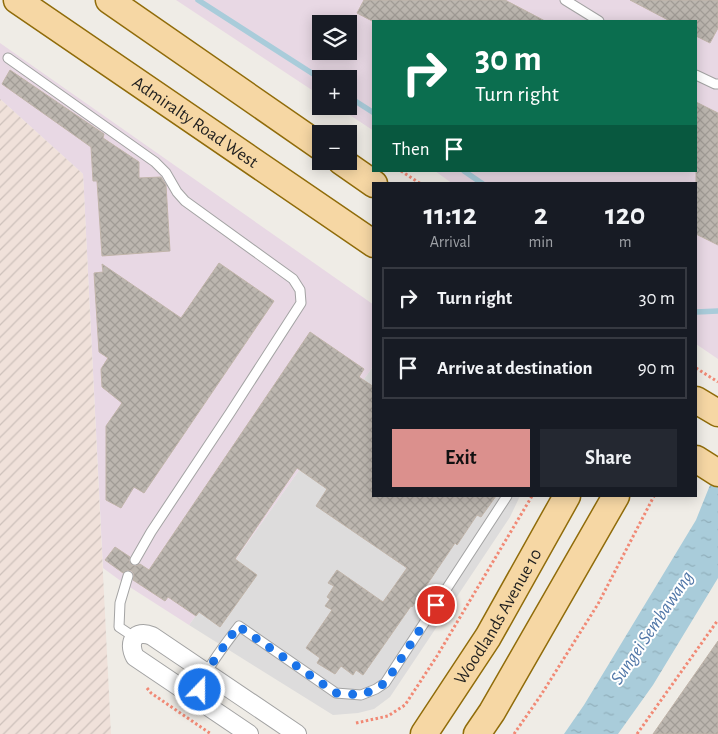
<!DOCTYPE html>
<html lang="en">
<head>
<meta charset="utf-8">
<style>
  :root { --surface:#171b24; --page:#242831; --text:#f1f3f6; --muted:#9ea1a6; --line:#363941; --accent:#db908d }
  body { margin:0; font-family:"Alegreya Sans",sans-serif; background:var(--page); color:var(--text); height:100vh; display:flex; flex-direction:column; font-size:19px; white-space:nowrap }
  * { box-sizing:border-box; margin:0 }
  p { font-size:16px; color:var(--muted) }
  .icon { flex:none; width:28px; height:28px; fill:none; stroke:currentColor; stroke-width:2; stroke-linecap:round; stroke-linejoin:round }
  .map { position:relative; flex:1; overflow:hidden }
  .side { position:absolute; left:372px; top:182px; width:325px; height:315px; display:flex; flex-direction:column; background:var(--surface); border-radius:0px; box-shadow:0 2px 12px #0003 }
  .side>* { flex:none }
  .top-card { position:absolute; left:372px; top:20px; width:325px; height:152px; border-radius:0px; box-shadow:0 2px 12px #0003; background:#0b6e4f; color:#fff; overflow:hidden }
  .tools { position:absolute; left:312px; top:15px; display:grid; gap:10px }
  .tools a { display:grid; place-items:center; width:45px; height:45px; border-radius:0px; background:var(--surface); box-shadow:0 2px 12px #0003; font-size:25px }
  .pin { position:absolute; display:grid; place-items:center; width:42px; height:42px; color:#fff; margin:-21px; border:2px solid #fff; border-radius:50%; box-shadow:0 1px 5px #0007 }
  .me { position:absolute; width:55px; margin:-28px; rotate:22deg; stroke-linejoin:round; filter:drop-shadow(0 0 4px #0008) }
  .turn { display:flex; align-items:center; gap:18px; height:105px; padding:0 20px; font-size:22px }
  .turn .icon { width:65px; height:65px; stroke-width:2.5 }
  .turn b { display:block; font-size:35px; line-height:42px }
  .then { display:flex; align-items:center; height:48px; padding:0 20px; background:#0003; gap:10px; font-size:19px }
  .eta { display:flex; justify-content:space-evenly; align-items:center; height:85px; text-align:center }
  .eta b { font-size:30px; font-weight:700; line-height:35px }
  .cta { display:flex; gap:10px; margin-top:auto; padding:10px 20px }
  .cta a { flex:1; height:58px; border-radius:0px; background:var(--accent); color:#111; font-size:20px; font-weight:700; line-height:58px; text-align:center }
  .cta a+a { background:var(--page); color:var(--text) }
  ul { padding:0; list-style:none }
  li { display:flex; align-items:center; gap:15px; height:62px; margin:0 10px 8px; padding:0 10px; border:2px solid var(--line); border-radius:0px }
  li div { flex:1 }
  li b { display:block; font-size:19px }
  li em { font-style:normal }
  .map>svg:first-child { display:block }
</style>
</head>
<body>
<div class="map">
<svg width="718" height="734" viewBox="0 0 718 734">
  <defs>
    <pattern id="military-furrows" width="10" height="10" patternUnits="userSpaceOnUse" patternTransform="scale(1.25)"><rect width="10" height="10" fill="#f0e1da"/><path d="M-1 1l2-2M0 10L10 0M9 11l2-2" fill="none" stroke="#cdc1bb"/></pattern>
    <pattern id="water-ripples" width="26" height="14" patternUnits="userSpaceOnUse" patternTransform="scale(1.25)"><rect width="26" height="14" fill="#a9ccda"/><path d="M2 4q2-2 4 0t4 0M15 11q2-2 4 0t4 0" fill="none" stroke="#91afbb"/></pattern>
    <pattern id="building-cross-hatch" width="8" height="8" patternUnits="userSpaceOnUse" patternTransform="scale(1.25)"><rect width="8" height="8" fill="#bcb6af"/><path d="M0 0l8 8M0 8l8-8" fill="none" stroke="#a19c96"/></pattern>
  </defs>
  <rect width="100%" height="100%" fill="#efece6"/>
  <path fill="#dddcdc" d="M374,365V496H520L510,517L390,697L374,709L358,713L333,715L189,625Z"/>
  <path fill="#e8d8e4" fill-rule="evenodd" d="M176,0H718V359L696,344V184H453L435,171H696V21H374V131L336,106H349V79H321V96ZM321,24H349V51H321Z
    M0,43L374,305V365L189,625L125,584L103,568L83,174L0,99Z"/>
  <path fill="url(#military-furrows)" d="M0,99L83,174L111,734H0Z"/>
  <path fill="url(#water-ripples)" d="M718,465V578L653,685L618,734H564L584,705L696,520Z"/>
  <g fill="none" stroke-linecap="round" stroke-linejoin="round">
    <path stroke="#a9ccda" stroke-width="5.5" d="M198,0L321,79
      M349,97L374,113
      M464,171L483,184
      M696,312L718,311"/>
  </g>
  <path fill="url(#building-cross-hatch)" stroke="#c0b4a9" d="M364,0H505L545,21H372L357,13Z
    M630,0H718V28L710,43L696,36V21H670Z
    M10,70L104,134L103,138L139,162V178L161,177L166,185L170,251L102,256L97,181H93L91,147L2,84Z
    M696,102L718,113V245L696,234Z
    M219,263L274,301L144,493L134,487L121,508L106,500V426L122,403L102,387L101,369L108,358L99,352L94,273L103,272L102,264L181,318Z
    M310,332L364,369L359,377L374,387V496H496L481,517L477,515L457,545L455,543L412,607L411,606L363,675L356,670L353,675L341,666L335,674L317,663L320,658L306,648L332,610L325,606L330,599L327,597L334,586L328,583L337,570L383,602L407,568L316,506L327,489L297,468L235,559L257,575L220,627L199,612L196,616L168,597L165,601L133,580L134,575L132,571L127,570L123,573L105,560L115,547L130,557L129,561L132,565L136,566L140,564L149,570Z
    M718,641V734H653Z"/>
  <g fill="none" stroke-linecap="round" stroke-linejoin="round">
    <defs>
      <path id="service" d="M565,0L599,21
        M8,58L155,162L166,173L177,192L185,201L293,279L300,290L301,303L230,413L151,532L135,560
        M696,75L715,84H718
        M128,576L120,603L119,627L134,637
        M205,700C204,697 201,693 200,690C199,677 230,638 239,626L336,693L361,695L376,689L385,683L507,496"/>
      <path id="minor" d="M249,734L135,657C127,642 135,629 152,636L297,734"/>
      <g id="primary">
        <path id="s1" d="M17,0L374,244"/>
        <path d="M109,0L321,147"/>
        <path d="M341,161L374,184"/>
        <path d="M696,400L718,413"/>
        <path d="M696,459L718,473"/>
        <path id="s2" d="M424,734L488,637L567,496"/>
        <path d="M477,734L492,712L616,496"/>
      </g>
    </defs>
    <use href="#service" stroke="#a3a3a3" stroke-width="11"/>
    <use href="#minor" stroke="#a3a3a3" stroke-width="20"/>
    <use href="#primary" stroke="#906c0a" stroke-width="29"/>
    <path stroke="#f18975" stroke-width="3" stroke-dasharray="2.5 2.5" stroke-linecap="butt" d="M401,171L421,184
      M696,368L718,382
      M147,688L151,693L211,734
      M356,723L388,716L405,705L437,656L532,496
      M514,734L541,695L598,604L654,496
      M637,734L718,620"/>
    <use href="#service" stroke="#fff" stroke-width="9"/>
    <use href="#minor" stroke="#fff" stroke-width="18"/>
    <use href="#primary" stroke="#f6d7a4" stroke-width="26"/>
  </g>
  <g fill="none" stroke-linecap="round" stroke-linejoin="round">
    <path stroke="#1a73e8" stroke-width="9" stroke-dasharray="0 16.2" d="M200,690L201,683L206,672L238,626L336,693L361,695L376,689L386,682L436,605"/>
  </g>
  <g text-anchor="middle" stroke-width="4" stroke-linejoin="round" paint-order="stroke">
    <g font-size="18" fill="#1f1f1f" stroke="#fff">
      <text dy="6" stroke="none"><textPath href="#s1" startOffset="216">Admiralty Road West</textPath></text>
      <text dy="6" stroke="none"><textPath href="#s2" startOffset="139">Woodlands Avenue 10</textPath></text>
    </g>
    <g font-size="19" font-style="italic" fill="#5177a8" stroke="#fff">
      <text transform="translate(651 627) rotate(-56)" y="7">Sungei Sembawang</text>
    </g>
  </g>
</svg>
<div class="tools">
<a><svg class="icon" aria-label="layers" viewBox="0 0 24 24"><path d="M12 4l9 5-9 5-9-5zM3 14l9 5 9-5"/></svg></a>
<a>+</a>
<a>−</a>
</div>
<div class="pin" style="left:436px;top:605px;background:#d93025"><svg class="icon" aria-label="arrive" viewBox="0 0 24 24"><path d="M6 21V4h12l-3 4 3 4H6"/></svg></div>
<svg class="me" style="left:200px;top:690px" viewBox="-20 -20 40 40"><circle r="17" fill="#1a73e8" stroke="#fff" stroke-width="3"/><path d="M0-11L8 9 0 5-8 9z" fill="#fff"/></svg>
<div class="top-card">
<div class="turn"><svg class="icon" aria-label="right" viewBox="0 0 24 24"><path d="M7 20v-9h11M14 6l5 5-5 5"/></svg><div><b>30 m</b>Turn right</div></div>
<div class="then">Then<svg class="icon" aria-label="arrive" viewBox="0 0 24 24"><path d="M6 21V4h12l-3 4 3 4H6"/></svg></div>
</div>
<section class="side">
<div class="eta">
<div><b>11:12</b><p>Arrival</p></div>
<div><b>2</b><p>min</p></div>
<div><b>120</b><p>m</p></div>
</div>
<ul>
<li><svg class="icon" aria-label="right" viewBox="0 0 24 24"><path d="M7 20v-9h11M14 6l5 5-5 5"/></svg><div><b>Turn right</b></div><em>30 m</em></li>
<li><svg class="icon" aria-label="arrive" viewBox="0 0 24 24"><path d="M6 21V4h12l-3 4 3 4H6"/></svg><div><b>Arrive at destination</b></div><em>90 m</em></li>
</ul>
<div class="cta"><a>Exit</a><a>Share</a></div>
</section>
</div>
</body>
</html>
